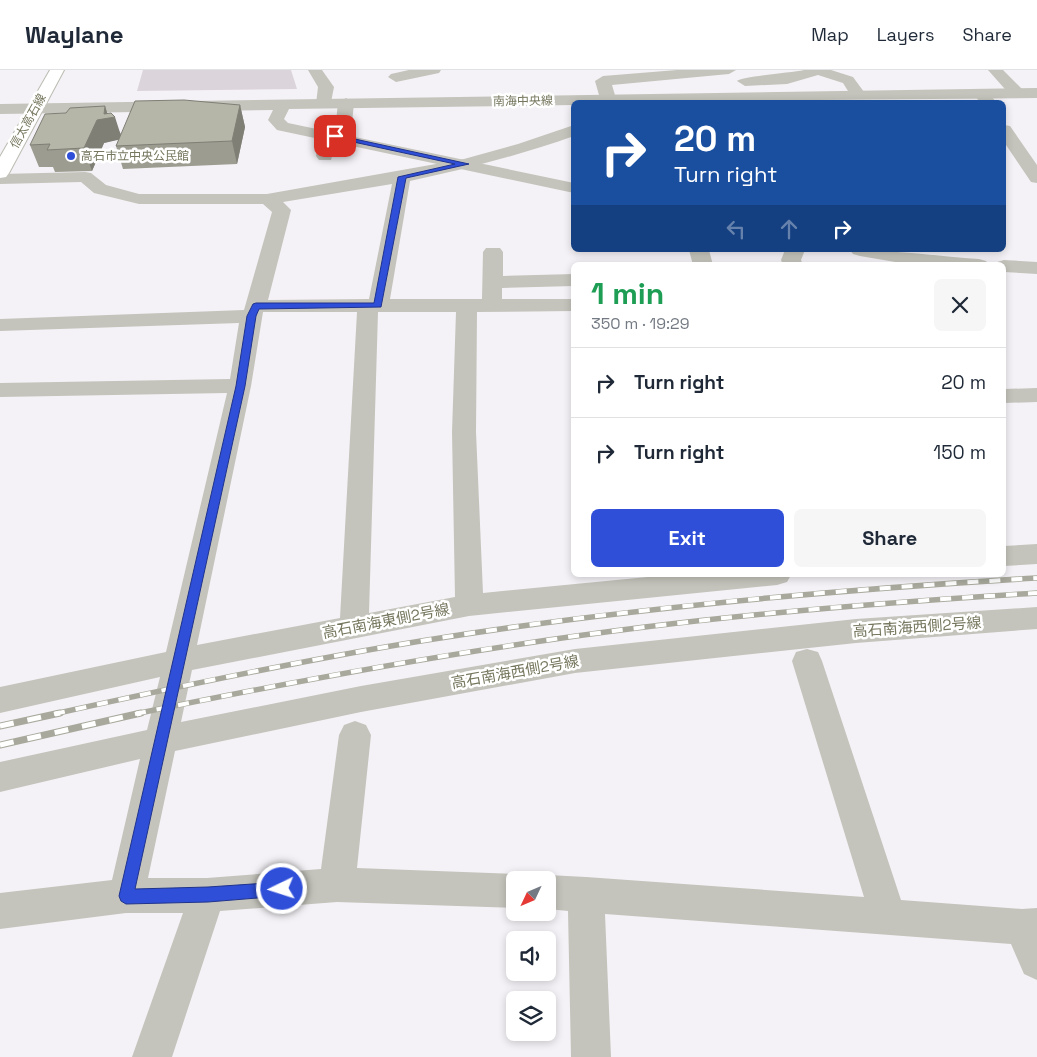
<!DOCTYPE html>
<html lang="en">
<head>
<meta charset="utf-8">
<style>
  :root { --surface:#fff; --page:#f6f6f7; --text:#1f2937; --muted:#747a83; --line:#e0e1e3; --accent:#2f4fd9 }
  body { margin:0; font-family:"Space Grotesk","Noto Sans JP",sans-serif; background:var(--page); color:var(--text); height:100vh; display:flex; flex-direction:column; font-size:19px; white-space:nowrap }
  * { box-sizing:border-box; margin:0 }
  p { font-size:16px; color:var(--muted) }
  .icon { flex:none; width:28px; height:28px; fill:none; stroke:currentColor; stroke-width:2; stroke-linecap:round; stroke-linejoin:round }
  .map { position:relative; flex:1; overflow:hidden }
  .sheet { position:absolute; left:571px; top:192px; width:435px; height:315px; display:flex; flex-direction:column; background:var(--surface); border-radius:8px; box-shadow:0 2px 8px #0003 }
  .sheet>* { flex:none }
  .hud { position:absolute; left:571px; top:30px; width:435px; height:152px; border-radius:8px; box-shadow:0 2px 8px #0003; background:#1a4fa0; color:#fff; overflow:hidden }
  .needle { width:32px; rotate:226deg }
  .fabs { position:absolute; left:506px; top:801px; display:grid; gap:10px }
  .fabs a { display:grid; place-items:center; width:50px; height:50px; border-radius:8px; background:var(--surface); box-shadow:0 2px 8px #0003; font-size:25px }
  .pin { position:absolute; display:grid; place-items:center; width:42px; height:42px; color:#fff; margin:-21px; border-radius:10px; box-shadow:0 2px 8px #0006 }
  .me { position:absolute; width:55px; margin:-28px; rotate:266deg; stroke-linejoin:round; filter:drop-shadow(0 0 4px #0008) }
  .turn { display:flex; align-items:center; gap:18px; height:105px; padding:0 20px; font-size:22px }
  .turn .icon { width:65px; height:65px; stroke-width:2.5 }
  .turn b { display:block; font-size:35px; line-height:42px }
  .lanes { display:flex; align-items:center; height:48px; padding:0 20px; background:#0003; justify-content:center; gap:25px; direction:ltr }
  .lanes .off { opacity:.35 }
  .round { display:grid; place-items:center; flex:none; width:52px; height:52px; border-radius:8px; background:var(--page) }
  .headline { display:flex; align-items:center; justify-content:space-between; height:85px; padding:0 20px }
  h1 { font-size:30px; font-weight:800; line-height:38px; color:#1e9e55 }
  .button { display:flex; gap:10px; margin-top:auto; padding:10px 20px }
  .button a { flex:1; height:58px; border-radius:8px; background:var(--accent); color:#fff; font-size:20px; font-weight:800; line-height:58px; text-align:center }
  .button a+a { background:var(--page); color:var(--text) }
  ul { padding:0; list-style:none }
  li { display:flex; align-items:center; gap:15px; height:70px; padding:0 20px; border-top:1px solid var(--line) }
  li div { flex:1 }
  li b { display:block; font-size:19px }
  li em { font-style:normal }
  header { display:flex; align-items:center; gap:30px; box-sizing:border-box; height:70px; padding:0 25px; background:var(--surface); border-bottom:1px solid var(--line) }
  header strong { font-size:24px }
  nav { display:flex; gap:28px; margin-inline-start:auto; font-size:18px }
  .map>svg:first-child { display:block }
</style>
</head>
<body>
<header>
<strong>Waylane</strong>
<nav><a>Map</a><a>Layers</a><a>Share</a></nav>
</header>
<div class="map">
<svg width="1037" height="987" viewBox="0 0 1037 987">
  <rect width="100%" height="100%" fill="#f4f2f6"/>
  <path fill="#dcd4db" d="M143,0H291L297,19L137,21Z"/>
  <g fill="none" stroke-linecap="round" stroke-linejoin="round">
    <defs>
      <path id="secondary" d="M50,0H64L9,103L6,107L0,108V87Z"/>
    </defs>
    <use href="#secondary" stroke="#babbb1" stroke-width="2"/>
    <path fill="#c4c4bc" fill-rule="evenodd" d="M308,0H322L334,17L330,37H318L316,34L318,17Z
      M409,0H441L439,3L396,12L388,7L391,4Z
      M677,0H736L729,4L612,15L617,32H601L595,11L603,6Z
      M804,0H831L853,7L867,26L865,29H853L843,13L818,5L787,14L745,16L737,11C741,6 791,3 804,0Z
      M988,0H1003L1024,21L1026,24L1024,27H1012Z
      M981,19L987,21L996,32H980L973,24Z
      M346,28L354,33L351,63L349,67L336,72L331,90H319L316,86C320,69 318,67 335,60L338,33Z
      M574,55V66C520,85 466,99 410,111L390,229H482L483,182L486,178H500L503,182V206L574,204V216L502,218V229H574V241L477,242L476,362L483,523L668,505H791L787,512L777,515L469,546L192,600L181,652L361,616L575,579L856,549L1037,537V559L856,573L575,603L361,642L175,681L148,808H207L321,799L339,665L344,655L355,651L366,655L371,665L357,798L515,804L528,810H515V838L337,832L220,841L172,987H132L183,843H126L0,859V823L112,810L140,689L0,722V692L147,660L160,607L0,643V617L166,582L227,323L0,327V313L230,309L239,253L0,261V249L244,240L272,142L263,134H139L94,123L81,112L0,114V104L85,102L91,103L106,115L139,124H267L464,89L518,74ZM392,114L369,229L268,230L291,140L283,132ZM263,242H357L340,548L197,575L251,316ZM378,242H456L452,362L455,527L369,543Z
      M1004,55L1010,56L1037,95V113L1031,112L1004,72Z
      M689,180H709L713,195H693Z
      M785,180H805L801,190L803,195H783L781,190Z
      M1037,318V332L1004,333V319Z
      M1037,474V494L1004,496V476Z
      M807,579L818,582L822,591L901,830L1022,839L1037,838V910L1024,904L1011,874L605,844L611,987H571L568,841L548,839V810H535L548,805L586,807L864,827L792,591L796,582Z"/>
    <path fill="#c4c4bc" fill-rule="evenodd" d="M1037,18V28L574,32V35L289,39L284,49L288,53L574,113V123L277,60L268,50L273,40L0,44V34Z
      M850,180C894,180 936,186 979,189L986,191L989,195H913L860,186L853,184Z
      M1004,190L1037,192V204L1004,202V195H995L997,192Z"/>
    <use href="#secondary" fill="#fff" fill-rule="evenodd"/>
    <defs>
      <path id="rail-far1" d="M54,644C176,617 298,591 421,571C625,538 831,520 1037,508
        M135,644C304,609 474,578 645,557C775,541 906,531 1037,523"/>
      <path id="rail" d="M0,656L60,643
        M0,675L141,643"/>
    </defs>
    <use href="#rail-far1" stroke="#a8a99c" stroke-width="5.5"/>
    <use href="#rail" stroke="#a8a99c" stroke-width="7"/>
    <use href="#rail-far1" stroke="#fff" stroke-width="4" stroke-dasharray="11" stroke-linecap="butt"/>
    <use href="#rail" stroke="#fff" stroke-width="5" stroke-dasharray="14" stroke-linecap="butt"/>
  </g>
  <path fill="#9c9c90" d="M240,35L245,57L237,94L123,99L116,76L119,69L104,73L92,101L55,102L53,97H39L30,75L108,44L121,64Z"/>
  <path fill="#7f7f76" d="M240,35L245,57L237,94L232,71Z
    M105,36L109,48L115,47L122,69L104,73L92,101L84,78L97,50L104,44Z"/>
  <path fill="#b5b5a8" stroke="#7f7f76" d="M184,30L240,35L232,71L116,76L135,31Z
    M105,36L104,44L111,43L115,47L97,50L84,78L47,80L50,74L30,75L45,44L66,43L70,38Z"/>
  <path fill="#2f4fd9" stroke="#1f338d" d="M332,64L469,94L406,108L381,237L259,239L256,246L245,316L135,819L208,817L282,812L287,814L289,819L287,824L282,826L208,832L126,834L121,831L119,826L236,316L247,246L253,234L256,233H374L398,107L455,94L335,68Z"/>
  <circle fill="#2f4fd9" stroke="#fff" stroke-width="2" cx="71" cy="86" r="5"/>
  <g text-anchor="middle" stroke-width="5" stroke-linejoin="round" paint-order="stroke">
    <g font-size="12" fill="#76775e" stroke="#fff">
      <text transform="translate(523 31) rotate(-1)" y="4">南海中央線</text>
      <text transform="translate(28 51) rotate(-61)" y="4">信太高石線</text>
    </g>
    <g font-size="12" fill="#76775e" stroke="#fff" text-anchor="start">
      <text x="81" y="90">高石市立中央公民館</text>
    </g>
    <g font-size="15" fill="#76775e" stroke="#fff">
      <text transform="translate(386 551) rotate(-11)" y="5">高石南海東側2号線</text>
      <text transform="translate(917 557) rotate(-4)" y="5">高石南海西側2号線</text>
      <text transform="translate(515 602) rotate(-10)" y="5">高石南海西側2号線</text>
    </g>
  </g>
</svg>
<div class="fabs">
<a><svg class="needle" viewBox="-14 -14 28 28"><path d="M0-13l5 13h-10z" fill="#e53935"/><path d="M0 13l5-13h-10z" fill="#747a83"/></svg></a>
<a><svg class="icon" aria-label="sound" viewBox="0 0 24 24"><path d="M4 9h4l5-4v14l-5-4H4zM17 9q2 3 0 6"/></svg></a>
<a><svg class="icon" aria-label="layers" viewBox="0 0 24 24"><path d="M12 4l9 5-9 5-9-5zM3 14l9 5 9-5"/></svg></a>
</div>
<div class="pin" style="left:335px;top:66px;background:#d93025"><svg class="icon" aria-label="arrive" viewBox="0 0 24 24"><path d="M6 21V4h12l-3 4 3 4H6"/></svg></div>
<svg class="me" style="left:282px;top:819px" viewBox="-20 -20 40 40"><circle r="17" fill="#2f4fd9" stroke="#fff" stroke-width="3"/><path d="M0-11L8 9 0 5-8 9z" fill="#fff"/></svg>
<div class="hud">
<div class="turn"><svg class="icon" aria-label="right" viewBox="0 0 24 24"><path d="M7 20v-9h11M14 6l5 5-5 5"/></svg><div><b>20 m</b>Turn right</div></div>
<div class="lanes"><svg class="icon off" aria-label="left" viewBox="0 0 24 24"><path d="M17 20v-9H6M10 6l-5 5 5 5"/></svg><svg class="icon off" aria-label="ahead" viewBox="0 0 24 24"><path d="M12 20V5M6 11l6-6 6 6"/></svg><svg class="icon" aria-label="right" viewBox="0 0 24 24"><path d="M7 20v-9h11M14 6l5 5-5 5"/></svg></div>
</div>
<section class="sheet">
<div class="headline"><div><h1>1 min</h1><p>350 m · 19:29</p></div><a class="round"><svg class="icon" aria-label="close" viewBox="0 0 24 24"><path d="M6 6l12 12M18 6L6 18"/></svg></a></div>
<ul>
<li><svg class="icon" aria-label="right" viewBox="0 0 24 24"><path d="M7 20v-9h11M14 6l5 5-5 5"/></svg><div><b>Turn right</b></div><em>20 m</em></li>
<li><svg class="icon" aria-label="right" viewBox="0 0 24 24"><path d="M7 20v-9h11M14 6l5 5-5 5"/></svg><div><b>Turn right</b></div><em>150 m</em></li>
</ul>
<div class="button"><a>Exit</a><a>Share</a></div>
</section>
</div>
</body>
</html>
